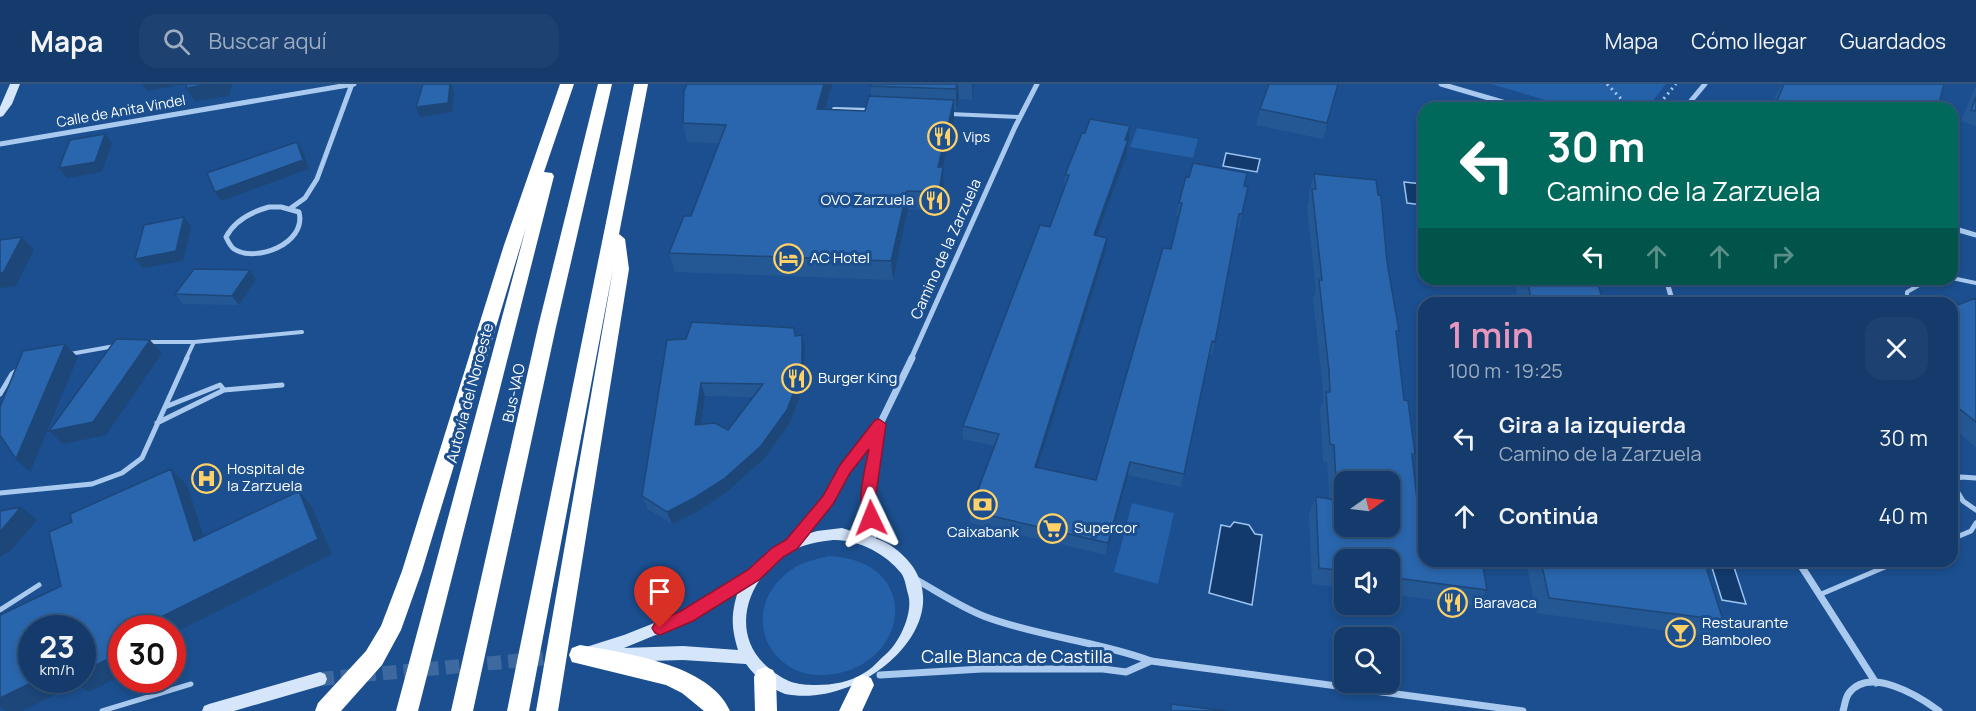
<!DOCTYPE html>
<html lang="es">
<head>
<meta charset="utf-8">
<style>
  :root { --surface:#143b6b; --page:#1d4271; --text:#f1f3f6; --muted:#9dadc1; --line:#33557e; --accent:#e797bd }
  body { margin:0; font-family:Manrope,sans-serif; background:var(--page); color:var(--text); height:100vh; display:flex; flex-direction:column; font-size:22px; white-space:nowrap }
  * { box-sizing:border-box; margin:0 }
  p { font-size:20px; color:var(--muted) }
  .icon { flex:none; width:33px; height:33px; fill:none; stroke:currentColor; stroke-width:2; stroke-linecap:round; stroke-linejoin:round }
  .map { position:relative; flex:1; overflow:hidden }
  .panel { position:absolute; left:1418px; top:213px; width:540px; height:270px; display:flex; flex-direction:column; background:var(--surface); border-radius:18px; box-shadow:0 3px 9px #0003,0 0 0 2px var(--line) }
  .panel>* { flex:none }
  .guide { position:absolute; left:1418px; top:18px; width:540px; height:183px; border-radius:18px; box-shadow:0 3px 9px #0003,0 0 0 2px var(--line); background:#00695c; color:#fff; overflow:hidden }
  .needle { width:39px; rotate:76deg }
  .controls { position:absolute; left:1334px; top:387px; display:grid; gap:12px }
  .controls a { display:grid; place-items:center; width:66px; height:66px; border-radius:12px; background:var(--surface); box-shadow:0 3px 9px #0003,0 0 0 2px var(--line); font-size:30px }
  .speed { position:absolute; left:18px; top:531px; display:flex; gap:12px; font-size:30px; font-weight:700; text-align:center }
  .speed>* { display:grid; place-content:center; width:78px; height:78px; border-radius:50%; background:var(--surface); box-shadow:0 3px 9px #0003,0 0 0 2px var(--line); line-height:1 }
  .speed small { font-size:15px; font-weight:400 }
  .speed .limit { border:9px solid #d22; background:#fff; color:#111 }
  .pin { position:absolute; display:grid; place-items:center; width:51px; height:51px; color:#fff; margin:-62px -26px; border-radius:50% 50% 50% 0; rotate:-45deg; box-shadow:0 0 6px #0007 }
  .pin .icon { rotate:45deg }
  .me { position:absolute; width:66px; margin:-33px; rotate:358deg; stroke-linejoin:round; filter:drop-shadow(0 0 4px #0008) }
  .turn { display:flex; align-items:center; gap:21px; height:126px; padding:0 30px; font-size:27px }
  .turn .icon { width:78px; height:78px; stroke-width:2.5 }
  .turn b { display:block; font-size:42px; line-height:51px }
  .lanes { display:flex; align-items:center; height:57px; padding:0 30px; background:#0003; justify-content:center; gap:30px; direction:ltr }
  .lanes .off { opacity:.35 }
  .round { display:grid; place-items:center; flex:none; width:63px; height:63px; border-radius:18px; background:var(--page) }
  .headline { display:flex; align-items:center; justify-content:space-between; height:102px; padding:0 30px }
  h1 { font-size:36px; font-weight:600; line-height:45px; color:var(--accent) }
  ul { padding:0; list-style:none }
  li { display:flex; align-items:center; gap:18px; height:78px; padding:0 30px }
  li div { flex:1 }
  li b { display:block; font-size:22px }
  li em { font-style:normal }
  header { display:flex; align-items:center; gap:36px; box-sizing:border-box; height:84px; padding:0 30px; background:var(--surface); border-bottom:2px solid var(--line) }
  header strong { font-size:28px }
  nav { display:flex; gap:33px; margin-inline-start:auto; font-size:21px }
  .search { width:420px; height:54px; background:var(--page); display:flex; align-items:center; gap:15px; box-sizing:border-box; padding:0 21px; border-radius:18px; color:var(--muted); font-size:22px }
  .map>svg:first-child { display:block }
</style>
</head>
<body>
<header>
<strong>Mapa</strong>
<div class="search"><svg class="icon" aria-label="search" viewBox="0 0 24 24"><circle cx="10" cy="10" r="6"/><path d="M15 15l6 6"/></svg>Buscar aquí</div>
<nav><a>Mapa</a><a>Cómo llegar</a><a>Guardados</a></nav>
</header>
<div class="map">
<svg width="1976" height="627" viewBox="0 0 1976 627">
  <rect width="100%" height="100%" fill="#1b4f8f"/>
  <path fill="#2461a8" d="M1491,0H1666L1647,24H1572Z
    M1137,44L1198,55L1193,74L1130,63Z
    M1132,419L1174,429L1158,500L1114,488Z
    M829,472C926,477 909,585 826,591C813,592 798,589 787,581C752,556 756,510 791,486C802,478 816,475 829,472Z"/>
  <path fill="#123a6d" stroke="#9cc4f0" stroke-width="1.5" d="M1226,69L1260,75L1257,88L1223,82Z
    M1404,98L1423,100V121L1407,119Z
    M1234,438L1249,441L1255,450L1262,451L1252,521L1209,509L1221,441L1230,443Z
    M1710,477H1732L1746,520L1722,516Z"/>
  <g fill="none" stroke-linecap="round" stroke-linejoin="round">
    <path stroke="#3d69a0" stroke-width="14" stroke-dasharray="14 7" stroke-linecap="butt" d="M320,595L580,571"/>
    <path stroke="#a9c9ee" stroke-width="3" stroke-dasharray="2 4" stroke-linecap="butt" d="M1607,0L1630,24
      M1537,19L1554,24
      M1656,24L1676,0"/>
    <path stroke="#a9c9ee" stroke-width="4" d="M834,25L870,26
      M950,30L1020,33
      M1952,194L1976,199
      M1907,219V208L1921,200L1939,195
      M147,258H194L186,275
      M194,258L302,248
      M70,270L115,262"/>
    <path stroke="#a9c9ee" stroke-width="5" d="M0,310L12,290L19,285
      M165,323L220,301L224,306
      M157,339L224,306L282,301
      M1976,394L1961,393L1955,396L1954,402L1963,417L1976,426
      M0,409L92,400L122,389L142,374L187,274
      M1952,455L1971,447L1976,439
      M1819,511L1899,477
      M0,526L39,501
      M102,627L191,600"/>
    <path stroke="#a9c9ee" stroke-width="5" d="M1441,0L1523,24
      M1685,24L1705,0
      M0,60L354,0
      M269,123H281L299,128C307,160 255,179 234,165C230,162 228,157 226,153C235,136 251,128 269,123Z
      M291,124L305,114L317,95L352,0
      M1952,144L1976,151
      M1666,195L1673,219
      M911,275L1015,43L1037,0"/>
    <path stroke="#a9c9ee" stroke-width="7" d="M793,458L828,416L845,385L880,340L912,274
      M873,458L869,410L879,341
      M1798,477L1876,599
      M913,494C937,507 960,523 986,533C1040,553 1097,557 1151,577L1523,627
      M880,591L982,585H1103L1126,588L1151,577
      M1843,627C1845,621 1845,614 1849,609C1870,582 1919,612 1939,627"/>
    <path fill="#d6e6fa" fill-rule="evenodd" d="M10,0H20L12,20L3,32L0,33V23Z
      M842,444C855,449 878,453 890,461C979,521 870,627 785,610C769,603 756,594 746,580L683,576L614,578L609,576L607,569L588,576L583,574L581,569L583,564L624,551L682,528L751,486L772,465L788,456L817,447ZM833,456C858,455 886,470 901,489C905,494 906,503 908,510C914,528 899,560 885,571C878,577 872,585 864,589C850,598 833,601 816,601C796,601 786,598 770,585C727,551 747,492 790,468C803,460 818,458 833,456ZM738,507C731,530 731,543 738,566L683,562L624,564L692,536Z
      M320,588L325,590L327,595L325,600L320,602L234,627H202L204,622L209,620Z"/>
    <path fill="#fff" fill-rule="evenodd" d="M560,0H574L544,88L552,89L554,92L418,627H396L526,144L422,487L401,546L382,581L341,627H315L318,619L366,567L381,542L402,487L504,161Z
      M598,0H612L556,243L473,627H451L538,243Z
      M634,0H648L619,150L625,155L629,185L558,627H536L613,185L529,627H507Z
      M580,561C624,569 710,580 730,627H704L682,609L666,601L572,578L569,571L572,564Z
      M765,583L773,586L776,593L777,627H755L754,593L757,586Z
      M863,591L871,594L874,601L862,627H839L855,594Z"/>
  </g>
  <path fill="#245895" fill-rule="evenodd" d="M687,0H832L825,25L865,27L871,12V0H974L972,16L959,15L956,26H954V34L943,84L944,102L940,127L908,125L893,196L675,188L669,169L691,132L719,59L687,58L683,39Z
    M1338,0L1323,55L1256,41L1260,25Z
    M1783,0L1938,24H1771L1777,9Z
    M1976,1V42L1961,37Z
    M1130,42L1127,70L1097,152L1107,154L1106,167L1038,383L1096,396L1171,165L1179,133L1176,132L1179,119L1244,102L1248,103L1239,144L1236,143L1215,258L1212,271H1209L1181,403L1128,391L1106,471L970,439V427L995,362L963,355V342L1050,143L1064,103L1065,91L1085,49Z
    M1314,90L1387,178L1399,247L1397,252L1404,316L1415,370L1412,376L1418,425L1487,506L1476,522L1389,510V476H1344V504L1312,500L1309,430L1316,413L1329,415L1327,378L1323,377L1320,325L1323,317V304L1313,214L1316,207L1307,123L1309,115V108Z
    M256,195L239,221L183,220L175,210Z
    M1514,195H1596L1604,219H1519Z
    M1976,214V363L1952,343V223Z
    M794,244L796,252L805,264L804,290L799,315L790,339L764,375L728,407L699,427L672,440L648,425L642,412L686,255ZM705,312L753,313L728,346L701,340Z
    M1526,477H1704L1723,536L1706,552L1536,529Z"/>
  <path fill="#1d4779" d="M142,0H185L147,7Z
    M211,0H232L229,12L195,17L186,4Z
    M447,0H451L454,8L452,28L420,33L416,23Z
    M824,0H832L820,44L817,25Z
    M957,0H958L959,15L956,26V5Z
    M972,0H974L972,16Z
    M954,16V34L943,83L944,102L940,127L938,83Z
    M1130,42L1129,55L1124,69L1125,56Z
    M105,50L112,59L102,88L67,94L59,84Z
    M1128,56L1127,70L1092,165L1094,151Z
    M297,58L303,67L309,85L221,117L215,108Z
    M907,107L908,125L893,196L891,177Z
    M184,133L191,143L183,177L143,184L135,175Z
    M22,153L34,166L16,202L0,204V189Z
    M1107,154L1106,167L1034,395L1035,383Z
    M250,186L256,195L239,221L232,212Z
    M802,251L805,264L804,290L799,315L790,339L764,375L728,407L699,427L672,440L667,428Z
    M150,256L162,269L106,351L63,360L49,347Z
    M65,260L78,273L30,388L16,375Z
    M701,299L705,312L699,353L695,341Z
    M1130,378L1128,391L1106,471L1108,459Z
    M171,385L187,401L210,472L194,457Z
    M299,407L312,423L332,470L172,550V544H153L151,538Z
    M21,423L37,436L11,466L0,473V448Z
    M122,568V591L89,608L77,600L22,627H6L0,623V604L37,596H82V588Z"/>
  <path fill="#2a66ad" stroke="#1d4779" stroke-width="1.5" fill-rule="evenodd" d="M187,0H211L186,4Z
    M423,0H450L448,19L416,23Z
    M687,0H824L817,25L865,27L869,12L954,16L938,83H943L939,108L907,107L891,177L669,169L684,132H691L726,41L683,39L684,7Z
    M871,0H957L956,5L870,2Z
    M1269,0H1338L1327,39L1260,25Z
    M1784,0H1944L1938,24H1787L1788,21L1777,17Z
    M1976,13V27L1971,26Z
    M1090,35L1130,42L1125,56H1128L1094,151L1107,154L1035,383L1096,396L1163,164L1171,165L1182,119H1179L1186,92L1189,93L1193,79L1247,89L1244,102L1248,103L1242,130H1239L1215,258L1212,257L1184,390L1130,378L1108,459L970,427L999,350L963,342L1040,141L1050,143L1069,91H1065L1082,49H1085Z
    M105,50L95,78L59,84L70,56Z
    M297,58L303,76L215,108L207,89Z
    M1314,90L1376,96L1378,111L1381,112L1387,178L1399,247H1396L1404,316L1408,317L1415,370H1412L1418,425L1424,426V477H1482L1487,506L1389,493V476H1344V487L1319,484L1316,413L1337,416L1334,361L1330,360L1326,308H1330L1329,287L1319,196H1322L1312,105H1316ZM1344,398H1389V442H1344Z
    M184,133L176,167L135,175L144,141Z
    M22,153L3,189H0V156Z
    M194,185L250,186L232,212L175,210Z
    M1527,195H1596L1604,219H1532Z
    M1976,214V338L1952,319V223Z
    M692,238L794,244L795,252L802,251V277L796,302L787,326L761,362L724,395L694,414L667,428L642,412L667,256L686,255ZM701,299L763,300L728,346L715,339L695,341Z
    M116,255L150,256L93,338L49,347Z
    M65,260L16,375L0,351V323L23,267Z
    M171,385L194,457L299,407L318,455L151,538L153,544H122V568L82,588V544H32V596H37L0,614V531L61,502L49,448L72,438L70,430Z
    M21,423L0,448V427Z
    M1541,477H1704L1723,536L1549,514Z
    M1171,620L1227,627H1171Z"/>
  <path fill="#e11d48" stroke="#92132f" stroke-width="1.5" d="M879,335L886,340L876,410L879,434L876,438L871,440L866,438C855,417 865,387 869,365L850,389L833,420L797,465L783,473L759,496L693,537L660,551L655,549L652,544L655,539L681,527L748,486L772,464L786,456L823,412L840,381L875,336Z"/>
  <defs>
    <symbol id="restaurant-ring" viewBox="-11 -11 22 22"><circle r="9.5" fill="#1b4f8f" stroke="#ffd166" stroke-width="1.5"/><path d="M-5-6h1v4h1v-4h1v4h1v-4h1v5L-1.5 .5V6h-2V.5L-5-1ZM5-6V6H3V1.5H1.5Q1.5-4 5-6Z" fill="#ffd166"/></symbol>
    <symbol id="hotel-ring" viewBox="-11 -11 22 22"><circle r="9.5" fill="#1b4f8f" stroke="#ffd166" stroke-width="1.5"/><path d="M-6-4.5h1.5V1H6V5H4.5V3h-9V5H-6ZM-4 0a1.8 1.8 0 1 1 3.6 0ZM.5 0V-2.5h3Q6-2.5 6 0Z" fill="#ffd166"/></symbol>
    <symbol id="hospital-ring" viewBox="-11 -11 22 22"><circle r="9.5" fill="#1b4f8f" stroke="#ffd166" stroke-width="1.5"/><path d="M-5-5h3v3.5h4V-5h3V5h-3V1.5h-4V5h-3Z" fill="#ffd166"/></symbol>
    <symbol id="bank-ring" viewBox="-11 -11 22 22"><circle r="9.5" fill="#1b4f8f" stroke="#ffd166" stroke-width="1.5"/><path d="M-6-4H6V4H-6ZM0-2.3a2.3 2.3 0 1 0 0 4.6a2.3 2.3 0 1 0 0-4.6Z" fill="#ffd166"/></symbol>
    <symbol id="supermarket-ring" viewBox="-11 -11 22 22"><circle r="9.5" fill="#1b4f8f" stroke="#ffd166" stroke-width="1.5"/><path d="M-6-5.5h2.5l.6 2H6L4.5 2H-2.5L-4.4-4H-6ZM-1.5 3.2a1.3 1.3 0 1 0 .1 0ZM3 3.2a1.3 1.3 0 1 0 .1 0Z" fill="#ffd166"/></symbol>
    <symbol id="bar-ring" viewBox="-11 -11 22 22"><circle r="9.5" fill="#1b4f8f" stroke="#ffd166" stroke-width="1.5"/><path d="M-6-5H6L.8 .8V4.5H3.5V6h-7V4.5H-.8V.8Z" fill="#ffd166"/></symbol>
  </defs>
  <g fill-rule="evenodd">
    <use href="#restaurant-ring" x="926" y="36" width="33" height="33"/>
    <use href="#restaurant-ring" x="918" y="100" width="33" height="33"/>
    <use href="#hotel-ring" x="772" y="158" width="33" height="33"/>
    <use href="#restaurant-ring" x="780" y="278" width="33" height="33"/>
    <use href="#hospital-ring" x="190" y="378" width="33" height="33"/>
    <use href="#bank-ring" x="966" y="404" width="33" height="33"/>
    <use href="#supermarket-ring" x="1036" y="428" width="33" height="33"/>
    <use href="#restaurant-ring" x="1436" y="502" width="33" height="33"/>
    <use href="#bar-ring" x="1664" y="532" width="33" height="33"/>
  </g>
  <g text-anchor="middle" stroke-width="6" stroke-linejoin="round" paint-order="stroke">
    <g font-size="14" fill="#fff" stroke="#1b4f8f">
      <text transform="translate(121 27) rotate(-10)" y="5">Calle de Anita Vindel</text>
    </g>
    <g font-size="14" fill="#fff" stroke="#1b4f8f" text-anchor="start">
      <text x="963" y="58">Vips</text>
    </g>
    <g font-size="15" fill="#fff" stroke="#1b4f8f" text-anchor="start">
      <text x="914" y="121" text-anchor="end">OVO Zarzuela</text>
      <text x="810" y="179">AC Hotel</text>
      <text x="818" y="299">Burger King</text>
      <text x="227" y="390">Hospital de<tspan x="227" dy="17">la Zarzuela</tspan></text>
      <text x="1074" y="449">Supercor</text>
      <text x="983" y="453" text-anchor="middle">Caixabank</text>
      <text x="1474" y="524">Baravaca</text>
      <text x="1702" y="544">Restaurante<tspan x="1702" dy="17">Bamboleo</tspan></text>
    </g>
    <g font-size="15" fill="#fff" stroke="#1b4f8f">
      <text transform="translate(946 165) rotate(-66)" y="5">Camino de la Zarzuela</text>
      <text transform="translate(470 309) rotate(-75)" y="5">Autovía del Noroeste</text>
      <text transform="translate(514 309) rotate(-78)" y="5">Bus-VAO</text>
    </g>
    <g font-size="18" fill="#fff" stroke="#1b4f8f">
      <text x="1017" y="579">Calle Blanca de Castilla</text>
    </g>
  </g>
</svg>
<div class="controls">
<a><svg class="needle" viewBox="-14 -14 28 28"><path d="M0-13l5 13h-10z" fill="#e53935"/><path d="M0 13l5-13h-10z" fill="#9dadc1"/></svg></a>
<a><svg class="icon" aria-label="sound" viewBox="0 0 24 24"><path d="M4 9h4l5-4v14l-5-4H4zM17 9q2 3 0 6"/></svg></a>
<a><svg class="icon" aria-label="search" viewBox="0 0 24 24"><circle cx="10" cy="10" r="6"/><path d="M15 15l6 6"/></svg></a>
</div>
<div class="speed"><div>23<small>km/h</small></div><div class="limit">30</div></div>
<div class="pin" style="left:660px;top:544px;background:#d93025"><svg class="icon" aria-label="arrive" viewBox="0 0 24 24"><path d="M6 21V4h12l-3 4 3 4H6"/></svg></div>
<svg class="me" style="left:871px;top:434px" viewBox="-20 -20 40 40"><path d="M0-17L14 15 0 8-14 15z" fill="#e11d48" stroke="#fff" stroke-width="4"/></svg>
<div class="guide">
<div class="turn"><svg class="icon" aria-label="left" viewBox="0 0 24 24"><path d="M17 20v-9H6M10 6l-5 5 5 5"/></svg><div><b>30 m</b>Camino de la Zarzuela</div></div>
<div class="lanes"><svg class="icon" aria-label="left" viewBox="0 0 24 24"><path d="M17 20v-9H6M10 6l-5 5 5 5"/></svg><svg class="icon off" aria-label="ahead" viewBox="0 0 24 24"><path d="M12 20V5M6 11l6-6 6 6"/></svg><svg class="icon off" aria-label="ahead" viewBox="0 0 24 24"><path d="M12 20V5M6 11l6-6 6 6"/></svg><svg class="icon off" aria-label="right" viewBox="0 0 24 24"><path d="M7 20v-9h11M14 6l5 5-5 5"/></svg></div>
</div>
<section class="panel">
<div class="headline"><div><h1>1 min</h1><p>100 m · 19:25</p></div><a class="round"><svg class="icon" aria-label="close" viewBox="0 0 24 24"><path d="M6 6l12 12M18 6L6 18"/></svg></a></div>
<ul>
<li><svg class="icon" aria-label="left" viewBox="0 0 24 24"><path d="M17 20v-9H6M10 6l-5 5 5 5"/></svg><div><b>Gira a la izquierda</b><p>Camino de la Zarzuela</p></div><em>30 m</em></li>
<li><svg class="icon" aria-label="ahead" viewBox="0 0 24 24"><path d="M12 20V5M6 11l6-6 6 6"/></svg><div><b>Continúa</b></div><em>40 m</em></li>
</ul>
</section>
</div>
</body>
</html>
